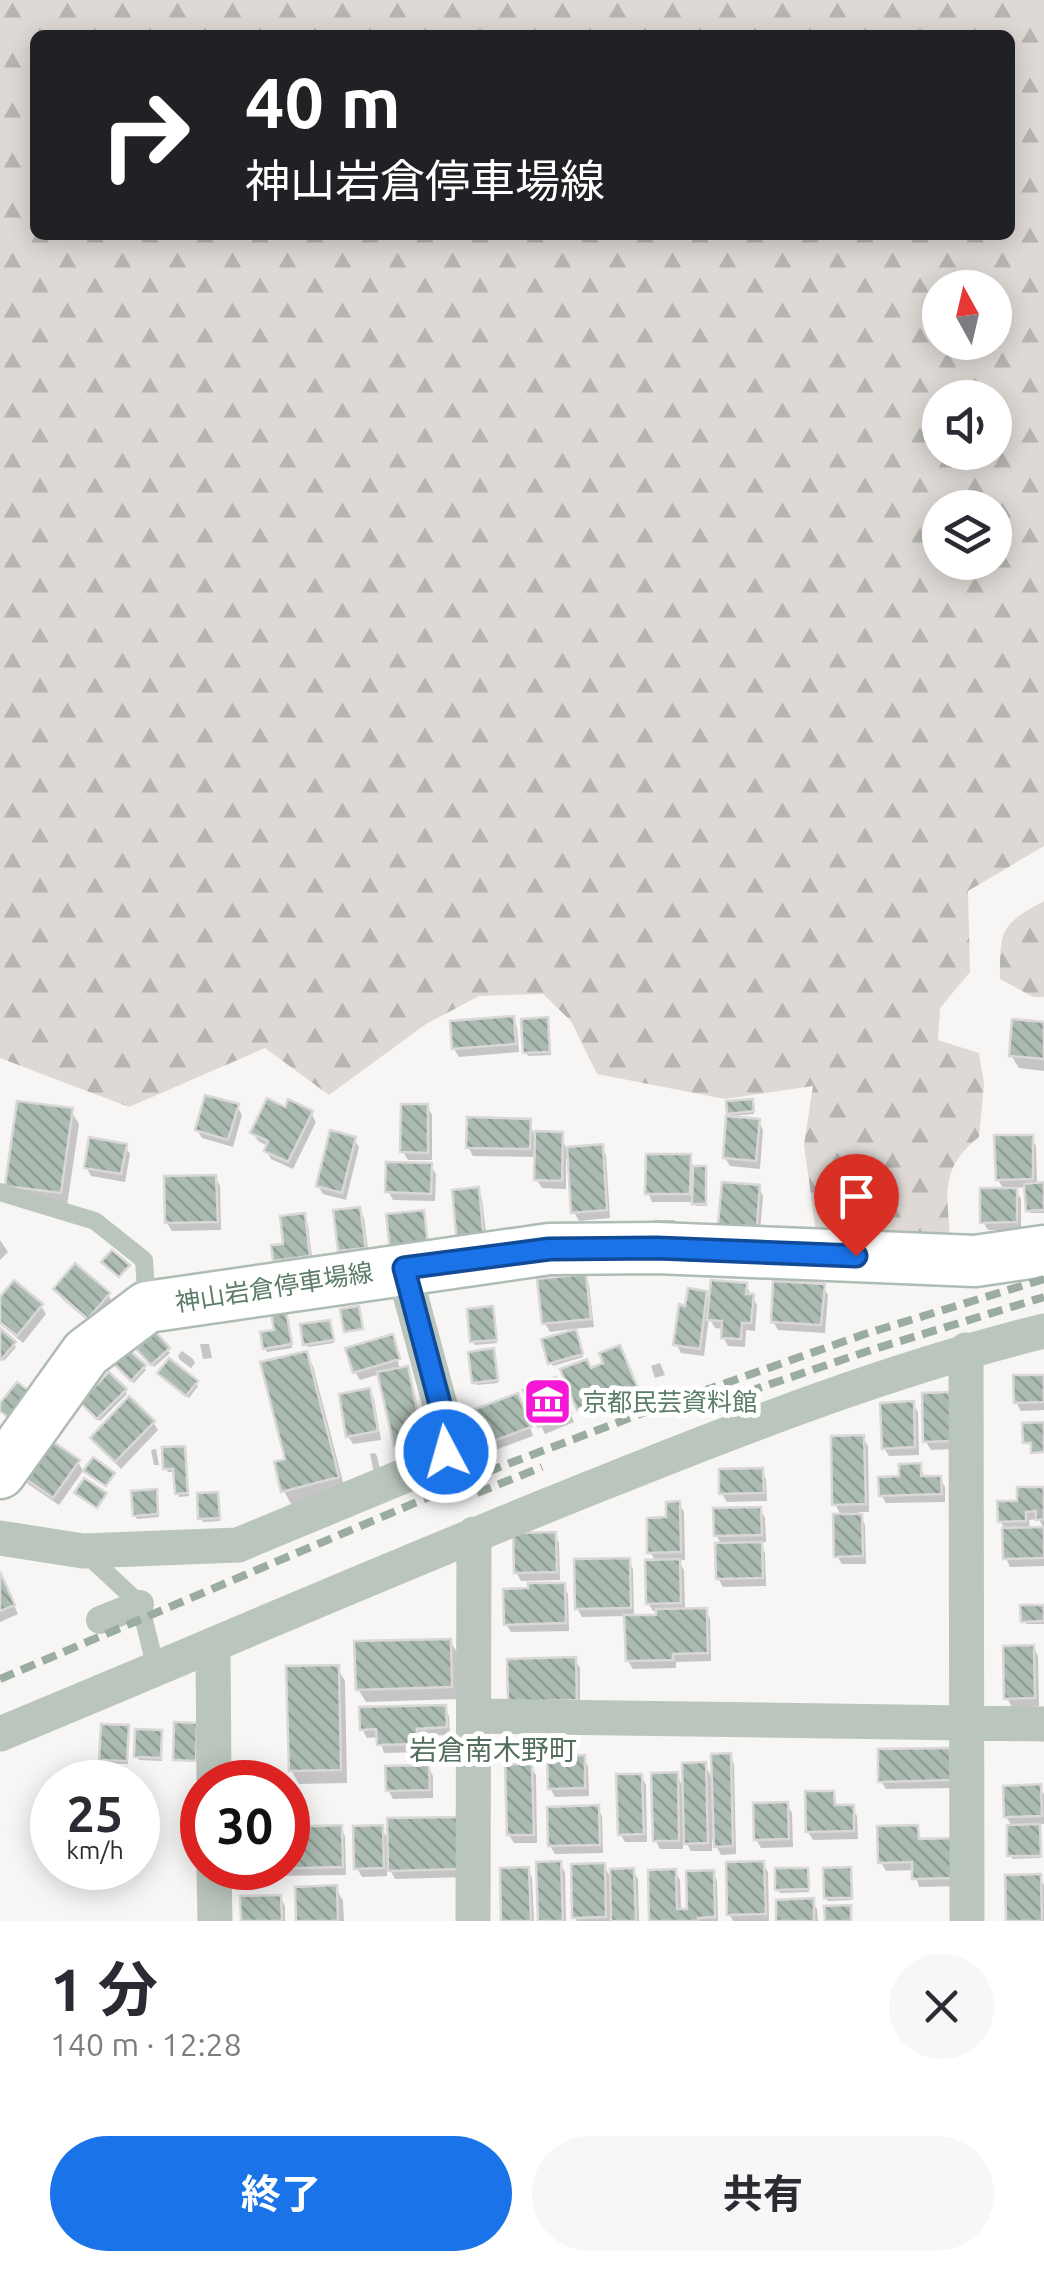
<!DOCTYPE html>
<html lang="ja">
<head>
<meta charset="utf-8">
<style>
  :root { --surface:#fff; --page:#f7f7f7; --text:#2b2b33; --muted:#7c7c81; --accent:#1a73e8 }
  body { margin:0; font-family:Ubuntu,"Noto Sans JP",sans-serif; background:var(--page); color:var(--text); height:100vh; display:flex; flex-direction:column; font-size:38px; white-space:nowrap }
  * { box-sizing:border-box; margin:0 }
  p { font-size:32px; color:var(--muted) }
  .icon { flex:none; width:55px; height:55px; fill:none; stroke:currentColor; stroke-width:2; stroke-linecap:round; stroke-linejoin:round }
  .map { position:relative; height:1921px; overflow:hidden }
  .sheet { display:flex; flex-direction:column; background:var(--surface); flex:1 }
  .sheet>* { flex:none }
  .hud { position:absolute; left:30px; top:30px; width:985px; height:210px; border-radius:15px; box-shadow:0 5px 25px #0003; background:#202124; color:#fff; overflow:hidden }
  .needle { width:65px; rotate:352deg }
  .fabs { position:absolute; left:922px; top:270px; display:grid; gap:20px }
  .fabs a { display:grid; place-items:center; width:90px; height:90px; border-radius:50%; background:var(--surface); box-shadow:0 5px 25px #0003; font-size:50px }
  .speed { position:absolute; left:30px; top:1760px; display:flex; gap:20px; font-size:50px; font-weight:700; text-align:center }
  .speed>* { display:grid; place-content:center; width:130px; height:130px; border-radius:50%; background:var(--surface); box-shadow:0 5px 25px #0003; line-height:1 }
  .speed small { font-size:25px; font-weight:400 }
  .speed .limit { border:15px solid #d22; background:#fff; color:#111 }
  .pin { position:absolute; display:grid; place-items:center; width:85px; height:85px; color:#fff; margin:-102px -42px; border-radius:50% 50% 50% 0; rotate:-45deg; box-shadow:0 0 10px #0007 }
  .pin .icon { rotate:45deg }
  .me { position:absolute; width:110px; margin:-55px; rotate:354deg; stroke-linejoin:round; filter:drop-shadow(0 0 8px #0008) }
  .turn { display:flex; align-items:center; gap:35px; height:210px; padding:0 50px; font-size:45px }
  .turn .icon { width:130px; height:130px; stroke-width:2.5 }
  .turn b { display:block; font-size:70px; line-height:85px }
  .round { display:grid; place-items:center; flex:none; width:105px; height:105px; border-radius:52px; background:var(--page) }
  .summary { display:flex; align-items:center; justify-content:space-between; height:170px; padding:0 50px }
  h1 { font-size:60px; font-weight:700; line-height:75px }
  .action { display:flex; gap:20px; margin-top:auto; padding:20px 50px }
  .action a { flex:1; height:115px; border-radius:60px; background:var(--accent); color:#fff; font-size:40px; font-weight:700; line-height:115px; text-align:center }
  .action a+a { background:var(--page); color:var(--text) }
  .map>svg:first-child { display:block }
</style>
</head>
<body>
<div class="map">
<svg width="1044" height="1921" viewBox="0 0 1044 1921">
  <defs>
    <pattern id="forest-firs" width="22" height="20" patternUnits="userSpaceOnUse" patternTransform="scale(2.5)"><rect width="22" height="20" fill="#ded9d4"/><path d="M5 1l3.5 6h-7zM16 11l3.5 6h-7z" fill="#b7b5b0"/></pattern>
    <pattern id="building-back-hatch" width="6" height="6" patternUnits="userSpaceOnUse" patternTransform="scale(2.5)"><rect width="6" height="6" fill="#abbbb1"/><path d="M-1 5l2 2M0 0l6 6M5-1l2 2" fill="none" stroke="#8e9d94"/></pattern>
  </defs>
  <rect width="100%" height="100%" fill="#f8f5f5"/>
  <path fill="url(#forest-firs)" fill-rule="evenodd" d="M0,0H1044V846L968,891L970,972L940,1008L938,1040L979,1053L984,1084L979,1137C940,1168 947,1192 950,1237L816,1232L804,1145L813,1086L725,1099L597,1074L571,1021L543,994L479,996L426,1024L329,1095L265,1048L129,1107L0,1058ZM35,35H1010V235H35ZM940,288H995V342H940ZM940,398H995V452H940ZM940,508H995V562H940Z
    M1044,901V997H1033L1000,979C1000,929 1000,925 1044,901Z"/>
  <path fill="#0003" d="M512,1019L517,1027L519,1052L459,1057L454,1049Z
    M547,1019L551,1055L528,1056L526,1052Z
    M1044,1025V1071L1019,1068L1011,1055Z
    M752,1102L754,1114L731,1116L729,1113Z
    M237,1106L242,1115L233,1147L202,1138L197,1130Z
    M427,1106L432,1115V1160H408L403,1152Z
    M286,1110L311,1113L316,1122L293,1169L271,1159L266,1150L268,1146L258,1141L253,1133Z
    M71,1111L79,1124L67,1206L8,1185Z
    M529,1121L534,1134L562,1135L566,1149L601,1147L606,1155L610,1218L579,1221L574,1212L570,1159H566V1189L542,1188L537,1180V1157L473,1156L468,1147Z
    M759,1122L763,1130L760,1169L730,1166L725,1158Z
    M1031,1137L1036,1146L1037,1185L1044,1186V1213H1030L1027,1187L1014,1188L1021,1199V1230H988L983,1222L1005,1191L998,1180Z
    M354,1139L359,1147L346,1200L323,1194L318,1186Z
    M125,1146L130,1154L125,1182L91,1176L86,1167Z
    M689,1157L694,1168H705L707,1172V1206H697L694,1202H652L648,1193Z
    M431,1166L436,1174L435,1201L393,1200L388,1191Z
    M215,1177L220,1186L221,1230L172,1231L167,1223Z
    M759,1188L763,1196L759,1245L724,1242Z
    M478,1190L482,1199L488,1249L455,1192Z
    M359,1209L364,1218L369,1256L345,1259L340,1251Z
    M304,1216L308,1225L313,1264L280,1269L276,1260Z
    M654,1220H675L676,1240L654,1236Z
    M0,1240L8,1252L0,1260Z
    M585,1277L589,1285L594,1327L573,1329L583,1357L553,1366L551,1363L573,1332L572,1329L550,1332L545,1323Z
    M746,1286L757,1305L755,1331L746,1330L745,1347L728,1346L723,1337L724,1329L715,1328L709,1317L704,1356L681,1353L676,1344L687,1309L706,1293L711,1303Z
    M823,1287L828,1295L825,1333L778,1330L773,1321Z
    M56,1290L108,1295L113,1303L94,1326L61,1298Z
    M0,1301L41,1306L46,1314L23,1343L0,1324Z
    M494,1312L497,1343L475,1345L473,1342Z
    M287,1316L292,1348L267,1352L265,1348Z
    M331,1326L334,1343L308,1347L306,1344Z
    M0,1331L16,1347L4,1361L0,1358Z
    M156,1335L170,1353L154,1367L141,1353Z
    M392,1342L401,1372L406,1369L411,1377L426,1448L401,1453L396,1445L380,1374L360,1380L355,1372Z
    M200,1344H209L212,1358L203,1359Z
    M182,1351L193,1359L195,1363L191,1368L180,1360L178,1356Z
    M306,1353L313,1366L345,1490L291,1504L284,1491Z
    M495,1354L498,1383L477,1385L475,1382Z
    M624,1356L640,1394L584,1417L579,1409Z
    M660,1363L665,1375L655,1378L651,1366Z
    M144,1367L146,1370L134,1383L119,1368Z
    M162,1376L196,1383L198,1386L189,1398Z
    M1044,1377V1410L1021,1411L1016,1402Z
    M559,1388L574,1422L545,1434L541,1426Z
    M125,1391L127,1394L100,1421L85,1406Z
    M369,1391L374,1399L381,1440L353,1444L348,1436Z
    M948,1395L954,1449L931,1450L926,1442Z
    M522,1404L533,1436L490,1452L485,1444Z
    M913,1404L918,1412L919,1455L889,1456L884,1448Z
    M153,1422L158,1430L121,1469L93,1439Z
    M863,1438L868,1446L869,1512H858L865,1525L866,1564H842L837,1556L842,1517L835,1504Z
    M156,1449L159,1465H154L151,1450Z
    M184,1449L189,1496L179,1497L176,1472H168L166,1468Z
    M375,1453L377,1456L381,1474L374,1473L370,1454Z
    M78,1462L83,1471L59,1505L28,1484L23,1475Z
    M920,1466L925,1478H940L945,1487V1502L886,1503L881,1495Z
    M761,1471L766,1479L767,1501L727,1502L722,1494Z
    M1044,1489V1529L1039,1519L1029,1520L1030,1530H1044V1566L1010,1567L1006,1558L1005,1529L1000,1521L1020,1503Z
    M156,1492L159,1517L137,1519L135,1516Z
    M217,1494L220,1521L203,1522L201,1519Z
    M679,1504L684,1512L685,1560H678L684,1570L685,1611H706L710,1619L711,1661L676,1662V1668L633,1669L628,1661L627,1616L582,1617L577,1608L628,1561L633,1569L634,1618H659L658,1611H653L648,1603L656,1562L650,1552Z
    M760,1510L765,1518L766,1542L759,1543L765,1553L766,1586L723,1587L718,1578L722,1545L716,1535Z
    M554,1534L559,1543L560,1580L521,1581L516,1572Z
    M0,1575L18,1614L0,1622Z
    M563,1585L568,1594L569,1631L511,1632L506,1624Z
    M1044,1607V1624H1026L1024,1621Z
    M450,1641L458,1654V1699L366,1702L358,1689Z
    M1033,1647L1038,1656L1039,1706L1012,1707L1007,1698Z
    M575,1660L580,1668V1708L516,1710Z
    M337,1668L345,1681L347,1783L299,1784L291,1770Z
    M444,1707L449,1716L450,1735L421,1736V1752L384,1753L379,1737L367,1738L362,1729Z
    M127,1727L128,1764L104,1763L102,1760Z
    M161,1732L162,1761L139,1760L137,1756Z
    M948,1751L954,1788L886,1789L881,1781Z
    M729,1756L734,1764L736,1854L721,1855L712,1838V1851H691L683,1836V1849H660L656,1841L676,1775L685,1790L705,1765L714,1781Z
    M583,1758L588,1766L589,1796L555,1797L550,1788Z
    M531,1766L536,1775L537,1843H514L509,1835Z
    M428,1767L433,1776V1798L393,1799L388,1790Z
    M641,1776L646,1785L647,1842H625L620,1834Z
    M1040,1787L1044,1794V1824H1037L1040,1830L1041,1858L1012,1859L1013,1827L1006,1817Z
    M833,1793L838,1808L852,1807L857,1816L858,1839L813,1840L808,1832Z
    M787,1805L792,1813L793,1847L761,1848L756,1839Z
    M597,1808L602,1816L603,1853L555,1854L550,1846Z
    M389,1821L469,1877L395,1879L387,1864V1876L362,1877L357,1868L381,1828L390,1842Z
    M340,1828L345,1836L346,1875L269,1876L265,1868H288V1829Z
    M917,1828L922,1841L958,1886L919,1887L914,1870L886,1871L881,1862Z
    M560,1864L565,1872L566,1921H540Z
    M763,1864L768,1872L769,1921H733L729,1914Z
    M604,1866L613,1882L633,1871L638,1879L639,1921H612L610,1918V1921H577L574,1917Z
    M528,1870L532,1878L534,1921H504Z
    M807,1870L809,1892L780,1893L778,1889Z
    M849,1870L852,1900L828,1901L826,1897Z
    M675,1871L680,1880L681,1912L690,1911L713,1873L717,1881L718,1921H652Z
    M1039,1877L1044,1885V1921H1009Z
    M336,1888L343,1901L344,1921H298Z
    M280,1897L285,1906V1921H243Z
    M812,1901L817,1909L818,1921H779Z"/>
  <path fill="url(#building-back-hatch)" stroke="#dad7d8" stroke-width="2.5" d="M514,1016L516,1044L452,1049L450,1021Z
    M548,1017L550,1052L523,1053L521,1019Z
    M1012,1019L1044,1022V1059L1009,1056Z
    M205,1095L239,1104L228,1140L195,1130Z
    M267,1098L285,1107L288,1099L313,1111L288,1162L264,1151L268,1141L250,1133Z
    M753,1099L754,1111L727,1114L726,1101Z
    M17,1101L73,1108L61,1193L5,1186Z
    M401,1104H428V1153L400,1152Z
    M726,1116L760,1119L756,1161L723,1158Z
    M467,1117L531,1119L530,1149L466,1148Z
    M330,1130L356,1137L342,1193L316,1186Z
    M535,1131L563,1132L562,1181L534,1180Z
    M994,1135H1033V1179L996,1180Z
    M89,1137L127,1144L121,1174L84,1168Z
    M603,1144L607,1210L571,1213L567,1147Z
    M646,1154H691L690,1194H645Z
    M386,1162L432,1163L431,1194L385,1192Z
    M693,1166H706V1204H692Z
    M216,1175L218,1222L165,1223L164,1176Z
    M722,1182L760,1185L756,1238L717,1234Z
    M1044,1182V1210L1026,1211L1024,1184Z
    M479,1187L484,1241L457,1244L452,1190Z
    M980,1188H1017V1222L980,1223Z
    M360,1207L366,1248L338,1251L333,1210Z
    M424,1210L428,1245L390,1250L386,1214Z
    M305,1213L310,1256L273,1261L271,1245L283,1244L280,1216Z
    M112,1250L130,1265L119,1277L101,1262Z
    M75,1263L110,1293L88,1319L53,1289Z
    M586,1274L591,1319L542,1324L537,1279Z
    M14,1280L43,1304L17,1336L0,1322V1297Z
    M711,1280L747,1283L746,1294H754L751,1323H742L741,1339L721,1338L722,1321L707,1320Z
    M773,1281L825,1284L821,1325L771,1322Z
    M688,1288L707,1291L700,1349L673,1345L679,1304L685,1306Z
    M359,1306L363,1329L344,1332L340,1309Z
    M493,1306L497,1340L470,1342L467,1309Z
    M286,1310L292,1344L263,1349L260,1332L274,1330L271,1313Z
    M330,1320L334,1340L303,1345L300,1324Z
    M0,1328L16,1342L1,1360L0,1359Z
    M576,1329L583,1354L548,1364L541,1339Z
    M156,1332L170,1348L151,1365L136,1349Z
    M393,1334L400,1359L353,1373L345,1348Z
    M620,1345L637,1386L577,1410L560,1369L587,1359L591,1368L603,1363L599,1353Z
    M494,1348L498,1380L472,1383L468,1352Z
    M128,1349L146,1365L131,1381L114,1364Z
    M307,1351L339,1477L281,1492L274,1462L285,1459L260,1362Z
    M169,1358L198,1381L186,1396L157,1373Z
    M408,1366L423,1439L394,1446L377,1372Z
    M109,1372L127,1389L97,1419L80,1402Z
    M1013,1375H1044V1402L1014,1403Z
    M556,1377L571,1413L538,1427L523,1390Z
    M17,1382L37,1397L17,1424L0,1411V1403Z
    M370,1388L378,1431L346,1437L339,1394Z
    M950,1392L951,1441L923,1442L922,1393Z
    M518,1393L531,1427L483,1445L470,1411Z
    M129,1396L155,1421L115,1462L90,1438Z
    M914,1401L915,1447L882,1449L880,1403Z
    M1044,1422V1452L1031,1453V1443H1023L1022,1423Z
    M864,1435L866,1504L832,1505L831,1436Z
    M46,1437L80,1460L53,1498L20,1475Z
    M185,1446L188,1493L175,1494L173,1469H163L162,1447Z
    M93,1457L115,1473L106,1486L83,1471Z
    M921,1463V1476H941L942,1494L879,1496L878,1477L899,1476V1464Z
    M763,1468L764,1493L719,1494V1469Z
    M84,1478L107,1493L97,1508L74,1493Z
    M1017,1487H1044V1519L1036,1520V1511L1026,1512V1521L998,1522L997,1501H1017Z
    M157,1489L158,1514L133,1516L131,1491Z
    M218,1492L220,1518L198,1519L197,1493Z
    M680,1501L681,1552L647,1553V1518L666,1517V1502Z
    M761,1507L762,1535L714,1536L713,1508Z
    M833,1514H862L863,1556L834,1557Z
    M1044,1527V1558L1003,1559L1002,1528Z
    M556,1532L557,1572L514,1573L513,1533Z
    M762,1542L763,1578L716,1579L715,1543Z
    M630,1558L631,1608L575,1609L574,1559Z
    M680,1559L681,1603L646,1604L645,1560Z
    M0,1572L15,1605L0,1611Z
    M528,1583H565L566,1623L504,1625L503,1589L528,1588Z
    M1020,1605H1044V1621L1021,1622Z
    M707,1608L708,1653L673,1654V1660L626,1661L624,1615H656V1609Z
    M451,1639L452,1687L356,1690L354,1641Z
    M1034,1645L1035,1698L1004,1699L1003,1646Z
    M576,1657L577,1700L508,1702L507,1659Z
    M339,1665L341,1770L289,1771L286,1666Z
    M446,1705L447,1727L417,1729L418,1744L377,1745L376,1729L360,1730L359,1707Z
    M174,1722L197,1723L196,1761L173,1760Z
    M101,1724L129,1725L127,1761L99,1760Z
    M135,1729L162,1730L161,1758L134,1757Z
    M950,1748L951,1780L878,1782V1749Z
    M731,1753L733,1846L714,1847L711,1754Z
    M585,1755V1788L548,1789L547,1756Z
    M706,1762L708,1843L684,1844L682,1763Z
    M505,1764H532L534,1835H507Z
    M429,1765L430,1790L386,1791L385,1766Z
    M678,1772L679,1841H653L651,1773Z
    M616,1774H642L644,1834L618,1835Z
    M1041,1784L1042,1816L1004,1817L1003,1786Z
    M805,1791H834L835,1805H854V1831L806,1832Z
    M788,1802L789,1839L754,1840L753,1803Z
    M599,1805L600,1845L548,1846L547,1807Z
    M464,1817L465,1869L388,1871L387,1818Z
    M1040,1824L1041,1856H1007V1825Z
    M342,1825L343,1867L262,1869L288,1868V1827Z
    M383,1825L384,1868L354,1869L353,1826Z
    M918,1825L919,1839L954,1838L955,1878L912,1879V1862L878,1863L877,1826Z
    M561,1861L563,1921H538L536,1862Z
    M764,1861L766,1914L727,1915L726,1862Z
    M605,1863L606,1917L572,1918L571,1864Z
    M529,1867L531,1921H501L500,1868Z
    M851,1867L852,1898H824L823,1868Z
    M634,1868L636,1921H611L610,1869Z
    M775,1868H808L809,1889L775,1890Z
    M676,1869L677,1909H687L686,1871L714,1870L715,1917L698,1918V1921H649L648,1870Z
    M1041,1874L1042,1921H1006L1005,1875Z
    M337,1885L338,1921H296L295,1887Z
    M281,1895L282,1921H241L240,1896Z
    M814,1898V1921H776V1900Z
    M851,1905V1921H825L824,1906Z"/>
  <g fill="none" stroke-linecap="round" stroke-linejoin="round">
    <defs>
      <path id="secondary" d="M0,1473L86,1353L147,1307L549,1249L657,1248L975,1261L1044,1251"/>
    </defs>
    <use href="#secondary" stroke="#aebcb3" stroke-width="55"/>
    <path stroke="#b9c5bd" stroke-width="18" d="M0,1192L95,1221L144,1260L147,1306
      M84,1552L140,1604L156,1669"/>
    <path stroke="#b9c5bd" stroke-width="28" d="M100,1620L140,1604"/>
    <path stroke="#b9c5bd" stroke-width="35" d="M966,1350L967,1921
      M0,1538L83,1551L238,1545L435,1463L445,1452L449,1438L403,1268
      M213,1646L214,1782
      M474,1716L1044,1724
      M0,1734C203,1650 404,1562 608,1481C750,1424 895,1368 1044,1331
      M214,1868L215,1921
      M473,1921L474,1534"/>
    <use href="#secondary" stroke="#fff" stroke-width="50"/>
    <path stroke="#9baca1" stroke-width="8" stroke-dasharray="15 8" stroke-linecap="butt" d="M682,1414L871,1350L1044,1297
      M477,1493L542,1467
      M0,1679L497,1468L672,1402L865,1334L1044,1279"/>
  </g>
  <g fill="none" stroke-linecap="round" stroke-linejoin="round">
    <defs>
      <path id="route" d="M446,1452L449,1438L404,1268L549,1249L657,1248L856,1256"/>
    </defs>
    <use href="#route" stroke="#114b97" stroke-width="25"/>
    <use href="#route" stroke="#1a73e8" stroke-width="18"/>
  </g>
  <defs>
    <symbol id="museum-square" viewBox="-11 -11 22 22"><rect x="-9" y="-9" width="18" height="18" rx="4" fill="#f617d7" stroke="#fff"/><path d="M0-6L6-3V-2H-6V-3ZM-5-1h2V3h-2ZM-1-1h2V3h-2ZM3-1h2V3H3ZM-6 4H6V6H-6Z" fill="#fff"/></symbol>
  </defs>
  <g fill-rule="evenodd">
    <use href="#museum-square" x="520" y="1374" width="55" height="55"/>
  </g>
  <g text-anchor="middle" stroke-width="10" stroke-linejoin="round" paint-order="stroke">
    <g font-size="25" fill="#5c7d67" stroke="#fff">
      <text transform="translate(274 1287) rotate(-9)" y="9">神山岩倉停車場線</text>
    </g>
    <g font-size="25" fill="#5c7d67" stroke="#fff" text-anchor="start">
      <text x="582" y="1411">京都民芸資料館</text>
    </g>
    <g font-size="28" fill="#536e5c" stroke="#fff">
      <text x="493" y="1760">岩倉南木野町</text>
    </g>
  </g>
</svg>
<div class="fabs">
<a><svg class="needle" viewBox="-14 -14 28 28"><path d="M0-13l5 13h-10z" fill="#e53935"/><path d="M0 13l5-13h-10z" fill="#7c7c81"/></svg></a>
<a><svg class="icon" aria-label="sound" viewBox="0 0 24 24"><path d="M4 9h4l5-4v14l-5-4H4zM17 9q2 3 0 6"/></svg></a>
<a><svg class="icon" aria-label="layers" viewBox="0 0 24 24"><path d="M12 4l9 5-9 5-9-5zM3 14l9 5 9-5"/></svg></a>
</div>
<div class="speed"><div>25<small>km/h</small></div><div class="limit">30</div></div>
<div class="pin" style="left:856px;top:1256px;background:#d93025"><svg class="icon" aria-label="arrive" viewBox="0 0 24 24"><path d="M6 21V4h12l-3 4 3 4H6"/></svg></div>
<svg class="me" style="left:446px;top:1452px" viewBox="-20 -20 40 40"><circle r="17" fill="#1a73e8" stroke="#fff" stroke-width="3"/><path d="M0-11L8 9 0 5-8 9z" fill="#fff"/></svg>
<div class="hud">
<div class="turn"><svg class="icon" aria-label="right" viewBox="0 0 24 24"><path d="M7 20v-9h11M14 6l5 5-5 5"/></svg><div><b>40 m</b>神山岩倉停車場線</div></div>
</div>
</div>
<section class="sheet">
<div class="summary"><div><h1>1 分</h1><p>140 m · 12:28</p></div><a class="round"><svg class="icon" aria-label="close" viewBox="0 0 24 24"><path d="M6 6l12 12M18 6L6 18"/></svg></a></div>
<div class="action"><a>終了</a><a>共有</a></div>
</section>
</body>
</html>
